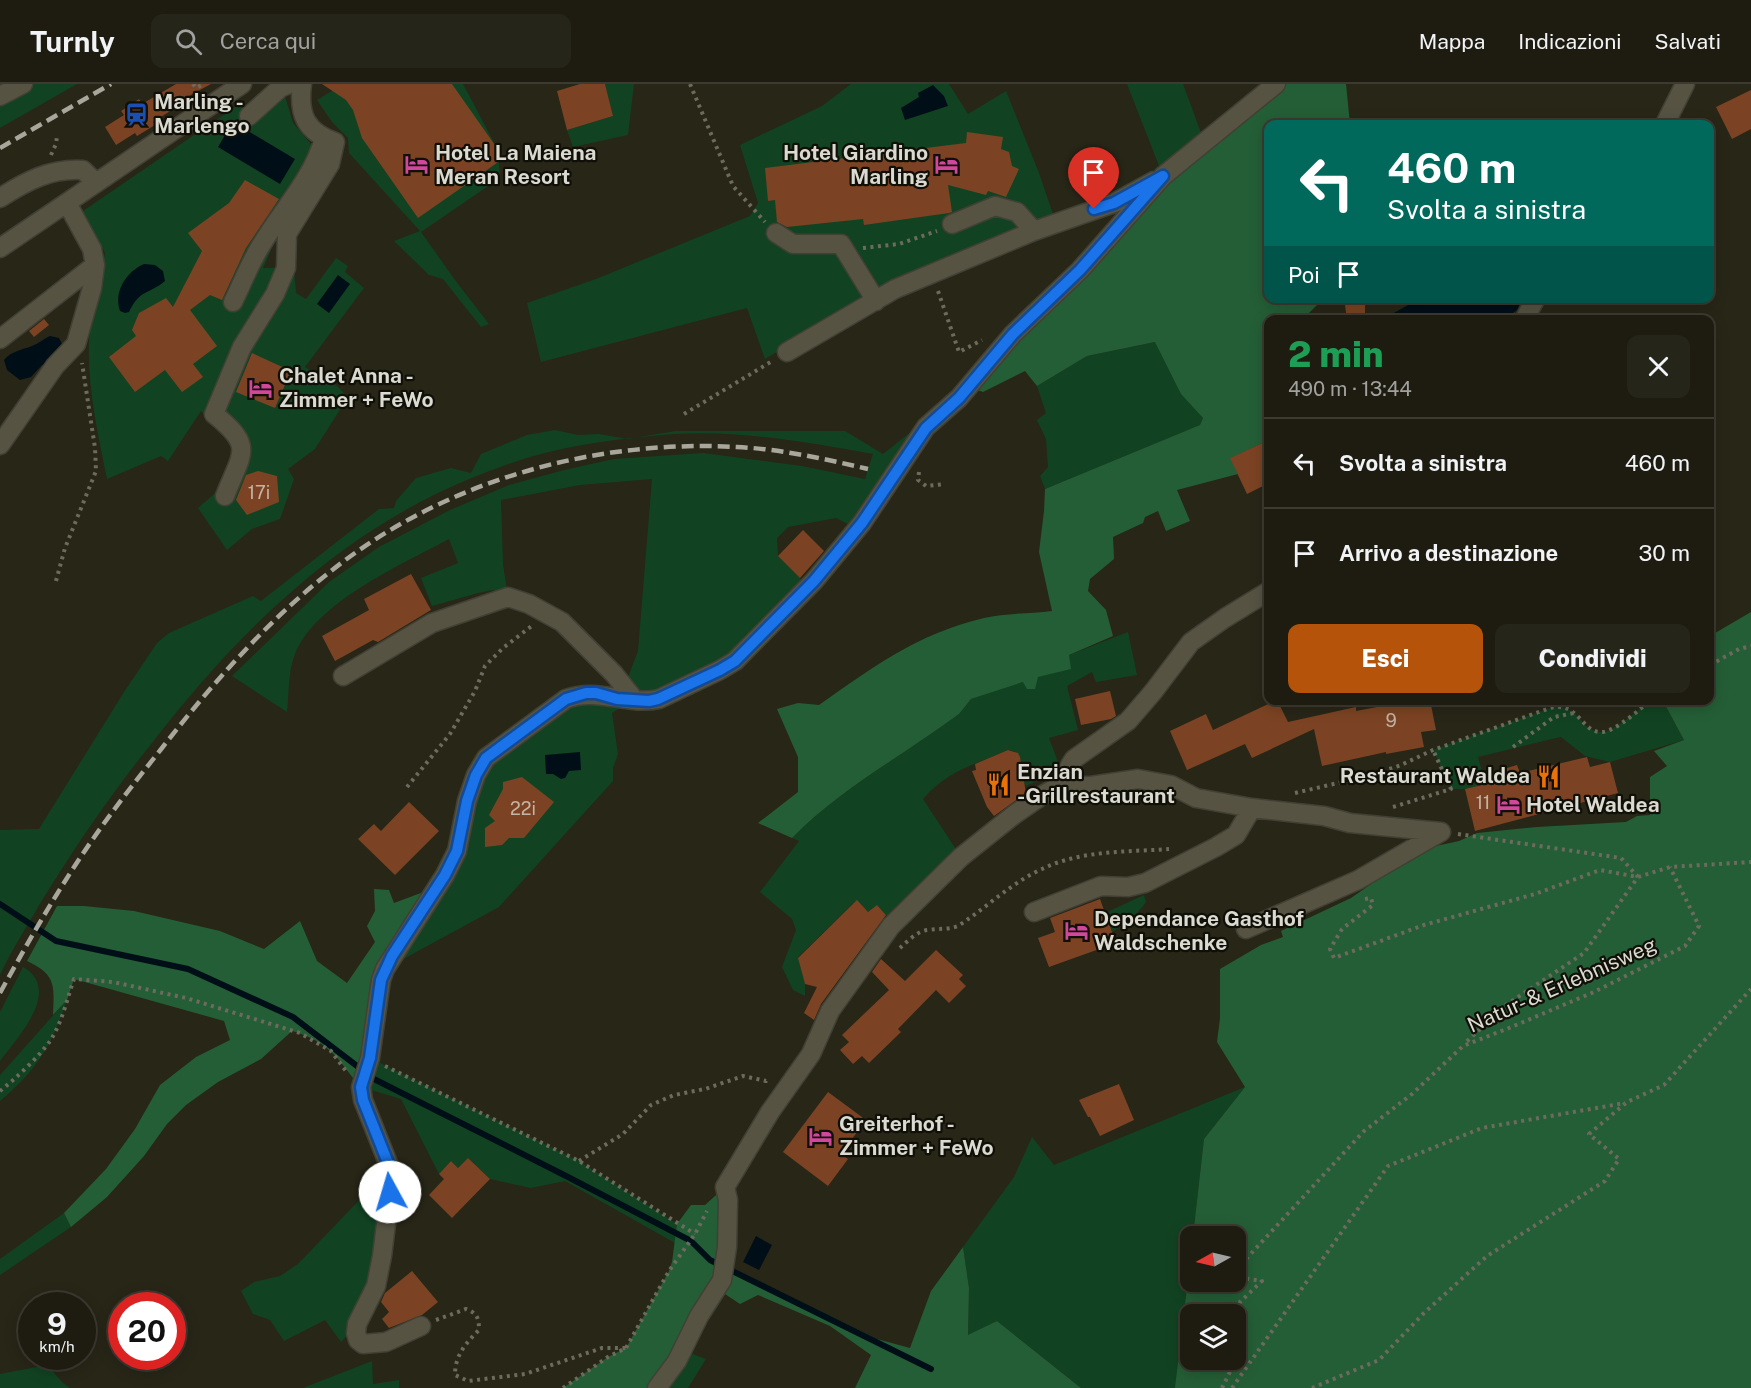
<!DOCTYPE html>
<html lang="it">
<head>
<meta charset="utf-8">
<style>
  :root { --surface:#1e1c11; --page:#26251a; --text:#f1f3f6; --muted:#a1a19f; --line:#3c3a31; --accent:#b45309 }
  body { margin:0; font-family:"Public Sans",sans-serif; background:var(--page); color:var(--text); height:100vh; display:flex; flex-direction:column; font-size:22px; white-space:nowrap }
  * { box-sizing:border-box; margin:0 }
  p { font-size:20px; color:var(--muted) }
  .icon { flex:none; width:33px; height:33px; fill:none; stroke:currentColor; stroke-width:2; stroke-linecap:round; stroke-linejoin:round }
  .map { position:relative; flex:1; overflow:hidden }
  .sheet { position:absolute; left:1264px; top:231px; width:450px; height:390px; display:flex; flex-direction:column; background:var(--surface); border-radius:12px; box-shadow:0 3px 15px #0003,0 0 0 2px var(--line) }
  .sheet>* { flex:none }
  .guide { position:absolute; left:1264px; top:36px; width:450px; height:183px; border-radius:12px; box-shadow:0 3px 15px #0003,0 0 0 2px var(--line); background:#00695c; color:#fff; overflow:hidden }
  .needle { width:39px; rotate:262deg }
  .buttons { position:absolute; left:1180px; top:1142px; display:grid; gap:12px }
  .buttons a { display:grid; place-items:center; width:66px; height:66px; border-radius:12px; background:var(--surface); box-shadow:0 3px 15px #0003,0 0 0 2px var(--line); font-size:30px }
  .speed { position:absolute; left:18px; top:1208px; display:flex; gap:12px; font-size:30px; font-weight:700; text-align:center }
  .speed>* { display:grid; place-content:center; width:78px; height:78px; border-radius:50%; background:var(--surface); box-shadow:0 3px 15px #0003,0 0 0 2px var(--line); line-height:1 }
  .speed small { font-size:15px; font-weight:400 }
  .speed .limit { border:9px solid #d22; background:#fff; color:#111 }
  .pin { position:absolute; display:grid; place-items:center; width:51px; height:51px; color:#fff; margin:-62px -26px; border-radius:50% 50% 50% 0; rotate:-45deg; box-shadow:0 0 6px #0007 }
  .pin .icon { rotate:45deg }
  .me { position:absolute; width:66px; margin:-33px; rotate:354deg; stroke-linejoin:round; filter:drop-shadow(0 0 4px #0008) }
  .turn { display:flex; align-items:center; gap:21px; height:126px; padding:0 24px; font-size:27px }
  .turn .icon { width:78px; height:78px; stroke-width:2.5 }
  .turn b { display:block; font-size:42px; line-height:51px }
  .then { display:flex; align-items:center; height:57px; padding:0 24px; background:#0003; gap:12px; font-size:22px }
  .round { display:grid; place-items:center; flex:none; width:63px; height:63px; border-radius:12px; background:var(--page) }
  .head { display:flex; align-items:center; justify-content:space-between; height:102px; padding:0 24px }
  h1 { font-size:36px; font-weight:800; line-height:45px; color:#1e9e55 }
  .action { display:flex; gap:12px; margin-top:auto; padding:12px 24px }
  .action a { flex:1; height:69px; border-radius:12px; background:var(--accent); color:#fff; font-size:24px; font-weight:800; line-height:69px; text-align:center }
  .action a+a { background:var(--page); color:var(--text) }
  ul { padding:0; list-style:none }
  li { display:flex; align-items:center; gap:18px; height:90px; padding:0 24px; border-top:2px solid var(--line) }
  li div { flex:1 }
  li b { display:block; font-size:22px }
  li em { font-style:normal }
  header { display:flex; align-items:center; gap:36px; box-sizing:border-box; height:84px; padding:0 30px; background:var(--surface); border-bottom:2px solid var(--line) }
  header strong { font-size:28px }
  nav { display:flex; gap:33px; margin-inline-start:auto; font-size:21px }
  .search { width:420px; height:54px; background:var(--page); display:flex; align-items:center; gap:15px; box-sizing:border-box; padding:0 21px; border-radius:12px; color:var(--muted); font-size:22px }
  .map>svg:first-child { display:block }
</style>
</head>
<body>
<header>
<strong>Turnly</strong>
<div class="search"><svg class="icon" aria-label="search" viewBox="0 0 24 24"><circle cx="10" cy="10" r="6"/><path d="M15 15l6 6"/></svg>Cerca qui</div>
<nav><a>Mappa</a><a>Indicazioni</a><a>Salvati</a></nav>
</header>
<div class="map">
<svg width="1751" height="1304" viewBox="0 0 1751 1304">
  <rect width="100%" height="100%" fill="#282617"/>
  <path fill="#114322" d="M23,0H77L0,44V12Z
    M343,0H463L498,66L500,94L421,148L455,196L489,240L481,243L443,195L429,191L394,157L420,147L349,69L348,54L332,38L317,16Z
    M605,0H634L628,51L573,63L567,46L613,32Z
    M851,0H949L968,30L1006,7L1039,89L1056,139L873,211L765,275L747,224L541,278L527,219L596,195L750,132L758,119L740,61L822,22Z
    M1127,0H1183L1204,57L1163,92Z
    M285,12L293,39L316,66L263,184H286L294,186L296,209L306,215L336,174L348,182L345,188L364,204L305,283L337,302L348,313L315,365L288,385L294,395L280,435L252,445L227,466L198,424L221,404L234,373L229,359L201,327L168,377L161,372L107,395C98,350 87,302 89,256C90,227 99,197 105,169L83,127L238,21L260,33Z
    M1156,258L1181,310L1203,334L1200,341L1045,405L1040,392L1048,383L1046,355L1037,336L1046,329L1037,302L1087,272Z
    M916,344L850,441L836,434L788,443L777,454L778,472L800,494L807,504L735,577L634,615L612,629L618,670L613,684V697L499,823L385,885L445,791L476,691L566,615L625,601L638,567L652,395L580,401L501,416L503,480L508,513L493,506L478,509L432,522L421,494L458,479L449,455C401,481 313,519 294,573C288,588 289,612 287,628L232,592L329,498L379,463L450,426L509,401L564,386L614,375L703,369L802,382L865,395L873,370C808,358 740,346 674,350C634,353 592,358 553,367C526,373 499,383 474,393C340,447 239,547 152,659C110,711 73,766 38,823C25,846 11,867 0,891V746L39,745L124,608L157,559L169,549L253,512L261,517L379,425L394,424L396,417L416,394L451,384L471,389L481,370L527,351L555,346L578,351L599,350L627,355L676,347H845L883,370Z
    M1128,548L1137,591L1096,598L1092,588L1067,602L1078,646L1049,654L1058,678L1059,687L1026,702L1018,685L1021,679C1020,670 1017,667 1008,666C974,681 948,686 923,715L961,773L888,833L877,821L868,828L856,817L798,873L805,900V912L793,906L782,883L796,846L792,835L760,808L799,757L792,754C841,704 904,671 959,630L971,615L1038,593L1069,571Z
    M1651,616L1663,617L1684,656L1610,678L1585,672L1561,653L1552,655L1478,673L1483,691L1480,692L1482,701L1465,705H1451L1433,666L1556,622C1569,624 1576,629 1583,639C1587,644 1597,649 1604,648C1615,646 1641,624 1651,616Z
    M1144,811L1146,818C1137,831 1126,840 1112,848L1105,829Z
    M23,883C63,906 17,954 0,977V928Z
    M67,916C52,961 37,986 0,1017V991Z
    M370,974L579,1077L677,1140L675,1159L565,1097L531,1104L490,1095L468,1074L458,1084L451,1077L439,1090L401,1015L361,1003Z
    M1245,1003L1204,1055L1193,1152H1191V1170L1176,1304H1081L997,1237L968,1252L969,1204L963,1163L1014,1093L1032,1053L1054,1081Z
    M390,1084L387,1137L357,1240L341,1258L325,1236L284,1257L270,1236L253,1230L241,1207L254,1198L280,1192L298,1180Z
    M64,1129L71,1143L0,1191V1175Z
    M682,1266L706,1275L688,1304H657Z
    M372,1277L373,1300L399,1296V1304H303Z
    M47,1281L63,1299L70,1304H0V1290Z"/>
  <path fill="#245e36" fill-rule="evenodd" d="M1276,0H1346L1350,40H1269V214L1323,215L1303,235L1269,236V281L1266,288L1269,311V356L1231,374L1238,390L1177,406L1190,437L1166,447L1158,427L1145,433L1143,439L1113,453L1114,475L1090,495L1088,507L1106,526L1113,552L1069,571L1071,585L1038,593L1035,605H1027L1023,598L971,615L959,630C904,671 841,704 792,754L758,739L798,708V673L777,625L798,619L819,621C873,583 917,550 984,534C1005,529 1030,530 1052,527L1039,468L1044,427L1045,405L1200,341L1203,334L1181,310L1155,258L1087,272L1037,302L1025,287L983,308L968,303L1163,92Z
    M1751,528V1304H1175L1191,1170V1197H1236V1152H1193L1204,1055L1245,1003L1217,958L1220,934V885L1261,861L1283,853L1281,847L1351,814L1422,765L1459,757L1477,749L1537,743L1626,738L1637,732L1650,731V693L1667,682L1654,667L1684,656L1663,617L1710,616V552ZM1191,1230H1236V1275H1191Z
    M437,803L392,872L361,1003C350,992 342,977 330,967C321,958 304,950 292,947L261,975L218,998L186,1021L167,1040L144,1072L107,1113L71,1143L64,1129L106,1085L135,1045L160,1001L196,973L230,956L224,937L74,895L67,916L53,931C54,902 57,891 27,877L57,822H84L134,827L220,847L264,865L300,837L317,877L347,899L375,858L367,842L375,827L374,805L389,806L394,819Z
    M725,1103L735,1104L730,1183L877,1255L910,1264L931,1207L963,1163L969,1204L968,1251L997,1237L1081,1304H855L871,1271L830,1242L758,1211L740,1220L725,1210L722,1197L657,1304H563L608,1273L626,1264L669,1187L672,1178L677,1140L691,1121H705Z"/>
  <path fill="#000f17" d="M933,1L944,12L948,22L905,36L901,24L919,13L918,9Z
    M233,38L295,75L280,100L218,63Z
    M144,180L155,181L163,187L165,197C148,211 140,205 129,228L125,229L120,227C113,208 127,187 144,180Z
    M338,191L350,200L329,229L317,220Z
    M1419,215V214L1522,215L1517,226L1504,235H1383Z
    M50,252L59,254L65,266L51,279L42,281L31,293L20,296L7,286L4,276C11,267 22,266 32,262C38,260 43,255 50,252Z
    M580,668L581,686L569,687L565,694L561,695L553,690H546L545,671Z
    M756,1152L772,1161L759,1186L743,1178Z"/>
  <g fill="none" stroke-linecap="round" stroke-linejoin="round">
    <path stroke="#000f17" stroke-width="6" d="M0,820L56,857L188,885L293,933L374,995L568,1093L691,1157L710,1176L931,1285"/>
  </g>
  <path fill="#7b4323" d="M176,0H211L176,19L178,22L153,38L155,41L137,52L135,49L116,61L105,43L124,31L121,27L139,15L142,20Z
    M322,0H452L504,74L418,134L362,54L353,26L346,16Z
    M580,0H605L613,32L567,46L557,7Z
    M1751,6V45L1732,55L1716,23Z
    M967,48L1003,53L1001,65L1009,68L1012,82L1019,85L1006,113L988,107L986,111L948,101L952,128L949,129L864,141L863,135L787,143L777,138L775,116L768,117L765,84L966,59Z
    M245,96L279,115L246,164L222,216L210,211L190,226L217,262L193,280L203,293L182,308L165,286L135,308L109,273L136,252L132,246L139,229L166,214L173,223L202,167L188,149L229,119Z
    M1365,218V236H1347L1345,221Z
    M44,235L49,241L34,253L29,247Z
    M252,269L291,287L275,324L236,308Z
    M1269,356V399L1247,410L1230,374Z
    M258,387L277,392L279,418L247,431L236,416L246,391Z
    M803,446L824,467L800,494L778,472Z
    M411,490L431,526L378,558L373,556L335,577L322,552L369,526L364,515Z
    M1110,607L1116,632L1111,635L1081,641L1075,615Z
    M1277,616L1288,638L1356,623V627L1414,616H1430L1436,646L1421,648L1424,663L1386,670V668L1322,682L1314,645L1252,674L1245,660L1187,686L1170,647L1206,630L1213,646Z
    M1008,666L1018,669L1020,673L1026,709L994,732L987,723L972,687L976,686L975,680Z
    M1587,673L1590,683L1610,678L1618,709L1475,747L1465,705L1482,701L1480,692L1517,681L1520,689Z
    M522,693L554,718L524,754H509L502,761L485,763V744L495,737L489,731L503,705V698Z
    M409,718L439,747L395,791L358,755L374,740L381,747Z
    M1100,815L1116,859L1049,883L1038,854L1055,848L1050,834Z
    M857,816L868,828L877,821L886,831L821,920L814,936L804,929L817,903L805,900L798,874Z
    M936,866L963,891L959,895L966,902L949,919L936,906L898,945L901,948L869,979L862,972L853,980L840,966L849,958L842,951L889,906L872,888L881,875L905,897Z
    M1119,1000L1134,1036L1100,1052L1090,1033H1088L1079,1016Z
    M828,1008L866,1036L841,1070L848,1075L828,1102L783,1068Z
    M468,1074L490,1095L452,1134L429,1111L444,1095L439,1090L451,1077L458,1084Z
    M412,1187L438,1218L422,1231L389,1244L382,1235L389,1228L381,1218L385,1209Z"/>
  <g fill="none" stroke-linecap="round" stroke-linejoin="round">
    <defs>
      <path id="minor" d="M0,12L23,0
        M249,32L280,4L289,0
        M1665,40L1685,0
        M0,114C26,97 51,84 83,86L96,99
        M952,140L995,122L1017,128L1034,147
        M776,149L793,160H841L876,217
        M0,164L242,0
        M233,218C242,200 249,181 260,163C281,127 313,95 324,54
        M1524,236L1536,214
        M0,255L95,181
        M787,268L895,205L1034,147L1114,119L1154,97
        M0,361L55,282L76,260L92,204L95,181L92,165L67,119
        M225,412C242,368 255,363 214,330L242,263L275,210L286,184L287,150L330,80L335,58C306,48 298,31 302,0
        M343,592L432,539L508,513L529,520L562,538L614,590L634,615
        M1068,697L1078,702H1091L1138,695L1171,701L1196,714L1252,724L1324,732L1350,739L1441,748
        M1034,828L1101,802L1128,803L1145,799L1216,763L1236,751L1252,724
        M1246,845L1358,796L1441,748
        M421,1242L386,1258L363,1260L358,1256L356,1249L357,1240L376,1202L382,1172L390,1108V1084L363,1016L361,1003L370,974L381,896L385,885L445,791L457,767L467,717L476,691L486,674L566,615C597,603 627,622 659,615L720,586L735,577L814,497L862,439L926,343L959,314L1013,250L1080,186L1163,92L1276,0
        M657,1304L677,1277L699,1232L722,1196L727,1163L728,1116L725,1103L770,1028L811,970L830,927L891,842L961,773L1015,730L1041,712L1068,697C1066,688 1069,682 1074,675L1128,637L1153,608L1191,558L1225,534L1269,507"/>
    </defs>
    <use href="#minor" stroke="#414034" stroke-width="21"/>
    <path stroke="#6c6b5e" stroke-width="4" stroke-dasharray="3 4.5" stroke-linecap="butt" d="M193,0L196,4L204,0
      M690,0L733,102L765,138
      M51,71L56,60L57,52
      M863,164L899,160L937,147
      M938,207L959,268L982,256
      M684,330L774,276
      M919,388L918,396L926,402L945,400
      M56,497L65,464L96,387L95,364L82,279
      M1710,581L1739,565L1751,562
      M1513,663L1554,633L1574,629
      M1019,687L1027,690H1039
      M407,703L450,650L475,607L485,582L503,564L533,541
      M1295,709L1372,691L1401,681L1433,666L1550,624C1580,617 1581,650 1603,648C1617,646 1640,625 1651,616
      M1393,723L1451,705L1433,666
      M1458,750L1621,774L1638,793L1584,869L1506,921L1465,959
      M1365,815L1371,814L1373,821L1342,845L1330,865L1334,874L1424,841L1535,810L1600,786L1638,793L1670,783L1751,778
      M900,864C908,857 917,847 928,846C939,844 948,846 958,842C986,824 1011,799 1042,785C1081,766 1127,768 1169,765
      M385,982L579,1077L695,1150
      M0,1007C15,995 39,973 50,957C62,939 67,915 74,895L113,898L186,914L300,949L331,967L346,987
      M579,1077L623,1050L651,1021L674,1011L705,1005L743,992L766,997L769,994
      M1236,1186L1363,1048L1412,1010L1463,962L1509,944L1594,908L1685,862L1699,842L1670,783
      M436,1236L466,1225C477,1229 479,1234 479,1246C466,1259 455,1271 455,1291L468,1297L525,1290L602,1264H626
      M563,1304L608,1273L626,1264L669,1187L695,1150L707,1127
      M1222,1304L1245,1257L1240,1218L1262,1197L1236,1193
      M1232,1304L1388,1082L1482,1044L1625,1019
      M1312,1304L1379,1276L1423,1230L1487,1172L1605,1097L1619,1075L1589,1050L1627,1018L1664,1001L1751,905"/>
    <use href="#minor" stroke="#565343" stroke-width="18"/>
    <path stroke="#a9a79c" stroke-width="4.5" stroke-dasharray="12 6" stroke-linecap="butt" d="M0,64L111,0
      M0,909C29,856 60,802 95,752C116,722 139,693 162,664C212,600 267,537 331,487C444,397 593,355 737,363C781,365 825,375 868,385"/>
  </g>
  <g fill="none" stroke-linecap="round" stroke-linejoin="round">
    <defs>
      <path id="route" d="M390,1108V1084L363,1016L361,1003L370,974L381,896L392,872L445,791L457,767L467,717L476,691L486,674L566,615L586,609H596L617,615L649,617L658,615L720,586L735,577L814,497L862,439L926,344L959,314L1013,250L1080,186L1163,92L1114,119L1094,125"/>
    </defs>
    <use href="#route" stroke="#114b97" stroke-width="15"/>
    <use href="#route" stroke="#1a73e8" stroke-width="10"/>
  </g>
  <defs>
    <symbol id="station-bare" viewBox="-9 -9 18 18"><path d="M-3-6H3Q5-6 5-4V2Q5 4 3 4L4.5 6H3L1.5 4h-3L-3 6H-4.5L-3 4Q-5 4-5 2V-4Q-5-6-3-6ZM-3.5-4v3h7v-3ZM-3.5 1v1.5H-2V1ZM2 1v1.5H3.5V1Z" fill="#1a4fb4" stroke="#100f08" stroke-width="2.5" paint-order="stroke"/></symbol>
    <symbol id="hotel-bare" viewBox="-9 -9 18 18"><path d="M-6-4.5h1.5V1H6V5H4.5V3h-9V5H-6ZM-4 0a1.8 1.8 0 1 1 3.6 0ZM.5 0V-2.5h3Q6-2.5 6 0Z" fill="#d1479c" stroke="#100f08" stroke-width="2.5" paint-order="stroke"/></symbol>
    <symbol id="restaurant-bare" viewBox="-9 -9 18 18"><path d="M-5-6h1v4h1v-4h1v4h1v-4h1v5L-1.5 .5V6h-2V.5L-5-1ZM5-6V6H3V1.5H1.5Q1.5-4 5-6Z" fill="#e8710a" stroke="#100f08" stroke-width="2.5" paint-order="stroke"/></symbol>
  </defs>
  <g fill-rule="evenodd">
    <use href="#station-bare" x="120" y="14" width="33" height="33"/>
    <use href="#hotel-bare" x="400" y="64" width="33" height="33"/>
    <use href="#hotel-bare" x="930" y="64" width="33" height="33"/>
    <use href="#hotel-bare" x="244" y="288" width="33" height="33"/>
    <use href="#restaurant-bare" x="1532" y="676" width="33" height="33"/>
    <use href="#restaurant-bare" x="982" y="684" width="33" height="33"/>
    <use href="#hotel-bare" x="1492" y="704" width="33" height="33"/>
    <use href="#hotel-bare" x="1060" y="830" width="33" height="33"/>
    <use href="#hotel-bare" x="804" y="1036" width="33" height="33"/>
  </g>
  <g text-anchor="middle" stroke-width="4.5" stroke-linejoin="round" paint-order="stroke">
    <g font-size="18" fill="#c3b4a5">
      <text x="259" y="415">17i</text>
      <text x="1391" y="643">9</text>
      <text x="1483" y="725">11</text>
      <text x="523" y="731">22i</text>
    </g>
    <g font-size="21" font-weight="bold" fill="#dbdad0" stroke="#100f08" text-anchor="start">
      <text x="154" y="25">Marling -<tspan x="154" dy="24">Marlengo</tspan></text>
      <text x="435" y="76">Hotel La Maiena<tspan x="435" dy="24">Meran Resort</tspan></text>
      <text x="928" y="76" text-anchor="end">Hotel Giardino<tspan x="928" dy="24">Marling</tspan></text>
      <text x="279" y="299">Chalet Anna -<tspan x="279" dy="24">Zimmer + FeWo</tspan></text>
      <text x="1017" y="695">Enzian<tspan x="1017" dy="24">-Grillrestaurant</tspan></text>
      <text x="1530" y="699" text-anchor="end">Restaurant Waldea</text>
      <text x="1526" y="728">Hotel Waldea</text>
      <text x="1094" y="842">Dependance Gasthof<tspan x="1094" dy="24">Waldschenke</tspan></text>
      <text x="839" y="1047">Greiterhof -<tspan x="839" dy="24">Zimmer + FeWo</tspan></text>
    </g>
    <g font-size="21" fill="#dbdad0" stroke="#100f08">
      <text transform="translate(1562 901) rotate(-24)" y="7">Natur- &amp; Erlebnisweg</text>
    </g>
  </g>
</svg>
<div class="buttons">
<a><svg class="needle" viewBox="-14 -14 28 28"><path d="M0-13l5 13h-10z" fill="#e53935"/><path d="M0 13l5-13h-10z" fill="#a1a19f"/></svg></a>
<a><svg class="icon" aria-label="layers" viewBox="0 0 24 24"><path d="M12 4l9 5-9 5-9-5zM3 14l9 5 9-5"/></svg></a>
</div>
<div class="speed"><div>9<small>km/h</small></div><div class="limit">20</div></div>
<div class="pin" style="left:1094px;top:125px;background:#d93025"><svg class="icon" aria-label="arrive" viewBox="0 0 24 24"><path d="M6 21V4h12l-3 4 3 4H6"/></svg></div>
<svg class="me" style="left:390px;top:1108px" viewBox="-20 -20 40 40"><circle r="19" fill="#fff"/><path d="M0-13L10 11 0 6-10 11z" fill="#1a73e8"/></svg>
<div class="guide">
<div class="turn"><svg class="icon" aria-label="left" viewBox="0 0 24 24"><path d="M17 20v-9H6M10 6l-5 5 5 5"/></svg><div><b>460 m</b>Svolta a sinistra</div></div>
<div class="then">Poi<svg class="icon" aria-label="arrive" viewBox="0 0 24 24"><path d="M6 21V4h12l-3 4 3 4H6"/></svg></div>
</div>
<section class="sheet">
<div class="head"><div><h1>2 min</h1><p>490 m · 13:44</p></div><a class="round"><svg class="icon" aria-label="close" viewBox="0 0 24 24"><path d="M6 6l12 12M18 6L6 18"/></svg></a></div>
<ul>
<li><svg class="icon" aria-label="left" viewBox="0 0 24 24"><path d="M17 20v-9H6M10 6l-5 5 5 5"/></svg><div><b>Svolta a sinistra</b></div><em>460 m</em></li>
<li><svg class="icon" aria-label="arrive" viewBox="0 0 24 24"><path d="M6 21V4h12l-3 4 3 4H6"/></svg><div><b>Arrivo a destinazione</b></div><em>30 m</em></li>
</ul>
<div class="action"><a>Esci</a><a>Condividi</a></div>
</section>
</div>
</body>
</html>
